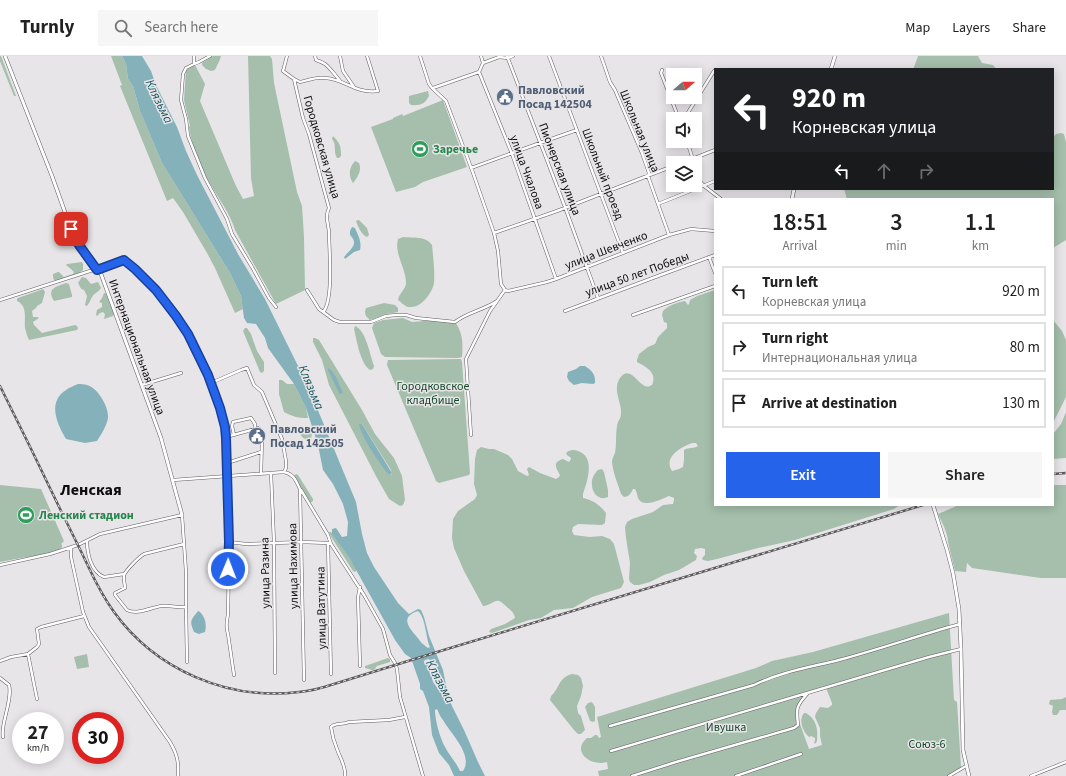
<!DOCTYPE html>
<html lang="en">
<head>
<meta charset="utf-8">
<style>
  :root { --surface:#fff; --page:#f6f6f6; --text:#222; --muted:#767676; --line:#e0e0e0; --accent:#2563eb }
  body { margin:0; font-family:"Source Sans 3",sans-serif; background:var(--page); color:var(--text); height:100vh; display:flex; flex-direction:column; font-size:15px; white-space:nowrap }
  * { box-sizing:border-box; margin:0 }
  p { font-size:13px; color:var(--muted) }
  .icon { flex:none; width:22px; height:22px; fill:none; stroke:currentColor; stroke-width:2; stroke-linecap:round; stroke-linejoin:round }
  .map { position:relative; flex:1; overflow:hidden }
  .panel { position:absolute; left:714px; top:142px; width:340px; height:308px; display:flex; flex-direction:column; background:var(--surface); border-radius:0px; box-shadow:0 2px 10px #0003 }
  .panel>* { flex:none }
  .guide { position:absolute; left:714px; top:12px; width:340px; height:122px; border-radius:0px; box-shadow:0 2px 10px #0003; background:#202124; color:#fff; overflow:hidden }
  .needle { width:26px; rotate:70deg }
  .controls { position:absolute; left:666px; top:12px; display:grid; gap:8px }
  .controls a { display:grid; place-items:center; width:36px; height:36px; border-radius:0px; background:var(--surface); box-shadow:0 2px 10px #0003; font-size:20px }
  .speed { position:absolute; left:12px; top:656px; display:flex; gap:8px; font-size:20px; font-weight:700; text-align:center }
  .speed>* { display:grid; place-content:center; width:52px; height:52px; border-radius:50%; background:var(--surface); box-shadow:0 2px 10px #0003; line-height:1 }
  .speed small { font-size:10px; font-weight:400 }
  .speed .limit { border:6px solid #d22; background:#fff; color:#111 }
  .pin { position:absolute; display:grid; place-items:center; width:34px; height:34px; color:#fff; margin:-17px; border-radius:8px; box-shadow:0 2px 6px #0006 }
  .me { position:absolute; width:44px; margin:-22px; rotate:1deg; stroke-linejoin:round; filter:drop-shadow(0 0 3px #0008) }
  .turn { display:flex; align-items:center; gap:14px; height:84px; padding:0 12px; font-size:18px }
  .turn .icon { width:52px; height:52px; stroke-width:2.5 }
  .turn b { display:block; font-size:28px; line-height:34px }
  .lanes { display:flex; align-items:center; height:38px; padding:0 12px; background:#0003; justify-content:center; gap:20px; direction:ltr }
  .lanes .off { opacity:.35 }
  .eta { display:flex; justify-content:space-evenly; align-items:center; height:68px; text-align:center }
  .eta b { font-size:24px; font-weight:600; line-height:28px }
  .cta { display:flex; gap:8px; margin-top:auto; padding:8px 12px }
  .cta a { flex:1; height:46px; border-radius:0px; background:var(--accent); color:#fff; font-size:16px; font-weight:600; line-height:46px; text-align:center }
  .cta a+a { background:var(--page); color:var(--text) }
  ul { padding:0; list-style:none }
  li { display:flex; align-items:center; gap:12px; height:50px; margin:0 8px 6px; padding:0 4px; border:2px solid var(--line); border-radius:0px }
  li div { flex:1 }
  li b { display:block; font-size:15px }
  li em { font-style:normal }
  header { display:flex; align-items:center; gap:24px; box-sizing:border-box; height:56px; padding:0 20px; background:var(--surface); border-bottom:1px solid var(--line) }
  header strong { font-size:19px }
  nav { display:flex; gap:22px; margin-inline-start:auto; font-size:14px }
  .search { width:280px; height:36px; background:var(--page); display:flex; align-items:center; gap:10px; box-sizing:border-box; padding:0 14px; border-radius:0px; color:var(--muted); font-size:15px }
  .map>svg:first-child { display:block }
</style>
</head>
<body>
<header>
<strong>Turnly</strong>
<div class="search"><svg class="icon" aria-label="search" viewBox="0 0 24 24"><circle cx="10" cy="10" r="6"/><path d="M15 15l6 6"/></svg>Search here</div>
<nav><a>Map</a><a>Layers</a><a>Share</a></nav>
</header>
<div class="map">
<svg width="1066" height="720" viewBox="0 0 1066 720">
  <rect width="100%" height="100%" fill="#e8e5e8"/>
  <path fill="#a5bfac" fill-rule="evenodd" d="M0,0H1L16,40H14L0,5Z
    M111,0H122L126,8L128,23L133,30L140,55L162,107L230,217L241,240L243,253L235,257L215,212L207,197L183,156L173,142L167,145L120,30L122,29Z
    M213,0H221C220,5 217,9 215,14L211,15L206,13L202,9V7Z
    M248,0H270L272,3L274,27L297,136L302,150L304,181L305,234L276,248L235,174C230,157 219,144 211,129C202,114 191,88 189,71L190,70L184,44L186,14L195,9L205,28L200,45L236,130L243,143L254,140L251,122Z
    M918,0H978L982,7L993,9L996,13H913L914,11Z
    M428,35L429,40C425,48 420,50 411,49L409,47V40Z
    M443,44L467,111L423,126L415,131L396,136L371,71L393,63V62L402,58L403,60Z
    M1061,77L1064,78L1066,86V184L1053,192V143H847L844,133H1053V81L1056,78Z
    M333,80C340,87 341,90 341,100L339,102H337C333,95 337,89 332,83Z
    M355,105L359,107C362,114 358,121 353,127C348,120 349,111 355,105Z
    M358,164H359L367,172L369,179L367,181C362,179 358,171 356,165Z
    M403,181C413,182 426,180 432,189C433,199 435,217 434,227C432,237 422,251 411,251C406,252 402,247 398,244C399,237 406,233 406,227C406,212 394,198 398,183Z
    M82,206L83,208V214L78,218L55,225C53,223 53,221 53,218L58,216H59L64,221L73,218L74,216L71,213L66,209L67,208Z
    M82,221L86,222L91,228L98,226L101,232C99,236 94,237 92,241C90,245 89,247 87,250L85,249L87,240L84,234C80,233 80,230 78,227Z
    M66,227L69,228L72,239V241L54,245C46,232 56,231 66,227Z
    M43,233L45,236L42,247L37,250L36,252L32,255L33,261H37L39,262L33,266L34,269L42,277L75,269L77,270L78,272L77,274L29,284C27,280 26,276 25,272C24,262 28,250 17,245V243L18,242Z
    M715,234V449H900L894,453L795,484L758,492L717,503L708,505L703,504L702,502L705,499V493L701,492L695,493L694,497L697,500L696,504L679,514L664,519L650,526L639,529H634L630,526L629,523L630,507L626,482L625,471L627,466L632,463L653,456L663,449L673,448L674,444V442L669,440C662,443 643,453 638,442C637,439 637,436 635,433H633C631,437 629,441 624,441L621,438C618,428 613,417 612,406C612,402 614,400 615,397C617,387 615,376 618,366C619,364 621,361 621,358C622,346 612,334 620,322C631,306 640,335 650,330C652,329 653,328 653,326C656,316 645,310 637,306V304L639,298L648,291L655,288L658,281L667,272V267L664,266L662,259L663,255C667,250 678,246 685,245L688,249L689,248L690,244L697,240ZM692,387H696L698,390C693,393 689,391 684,394V404L683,411L679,413L672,415C663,401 681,391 692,387Z
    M104,237H105L106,238L114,258L113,260L104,263L105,258L103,256L100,257L97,260L96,259L97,254L102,251V247L99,246L102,242Z
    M384,247L395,249L398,252V256L387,258L375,263L370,264C365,260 364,257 366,252Z
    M403,262L412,266L436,264L455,266C463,277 463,288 462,301L458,302L385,301L381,298L372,272L374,267L383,264Z
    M1053,264L1062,275L1066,284V341L1053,367Z
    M355,270C366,274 370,299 374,310L373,313L370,314C360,307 357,285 354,273Z
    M245,272H247L251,278L257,295L264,306V315L262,317L260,316L243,275Z
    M313,282H315L319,284L362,354L375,378L394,402L402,420L405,444L403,449L400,450L389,443L377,422L329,329L322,304L313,286ZM360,368H362L391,414L392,418L390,419C381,406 361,383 360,368Z
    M461,303L462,306L470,417L469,419L439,427L436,425L387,309L388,304Z
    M279,324H282L287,328H294L306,352L308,362C299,362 293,361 284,356L279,338Z
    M1066,356V402L1053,403V378L1061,368Z
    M306,370H309L312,377L311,383L308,384C299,382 298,374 306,370Z
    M481,391L489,393H494L508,399L512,403L518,415L527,420L529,419L527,413L529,411L540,417L556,423L559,421L560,419C556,412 552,406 563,403L569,406L571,403V402L567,399L566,397C569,394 573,393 578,395C596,401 587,426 583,438V442C593,444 600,449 606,457L605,467L602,469L578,468L573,471L572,475L574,479L590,481L602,480L610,483L614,488L624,526L621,532L592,541L573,552L554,554L541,562L529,564L492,577L489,576L491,573L505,568L515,562C514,557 512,555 508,552C494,538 497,548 483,550L464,515L454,492L452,482L453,463L458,455L475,443L477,439L474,428L475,403L477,394Z
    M602,413L604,416L608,434V441C600,445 592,438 592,429C591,423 594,418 598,414Z
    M296,418L298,419L313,443V445L310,447L294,420Z
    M0,429L41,433L64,485L61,488L62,489V491L59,494L42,499L21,502L0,506Z
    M1053,429H1066V522H1041L972,512L967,507L966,516L955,515L948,486C948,478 942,466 938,458L959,449H1053Z
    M329,476H331L350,503L357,514L355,516L353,515L330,479Z
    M949,557L954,644L957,646L961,711L958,715L949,720H599L598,715L608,713L607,706C590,711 571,695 587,682H591L595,679H597L599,682L601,681L597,661L756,612L772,605L813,596ZM826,632L832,647V649L828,652L820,651L816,657L815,661L820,672V680L822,689L809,693L800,668L798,669L796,655L800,645L808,637Z
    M87,598L89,611L77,613L74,601Z
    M388,602L390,603V606L377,610L374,614H372L365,612V610Z
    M572,618L578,619L581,622L583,630L581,640L577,650L578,657L581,660L585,674L581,678H578L574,674L550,644L551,640C560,632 558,622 572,618Z
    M1066,641V654H1060L1057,659H1053L1052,656L1053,650L1049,648L1050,644L1062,643Z
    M592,646L595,651V665L593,666L590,665L585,651L588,647Z
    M804,657H806C817,664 818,673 817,685L815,688L814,686L815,685V682L811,680L809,681C803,676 798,664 804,657Z"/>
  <path fill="#85b2ba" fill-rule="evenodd" d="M122,0H142L151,15L156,29L177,71L186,95L197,119L238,198L265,243L297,308L314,333L317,352L356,446L362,478L367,497L374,511L398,547L409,558L418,553L421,554L424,561L429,580L443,614L448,639L452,650L464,674L478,706L485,720H454L449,709L439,697L432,679L429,651L423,635L420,633V628L411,602L405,598L395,584L350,503L332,478V473L336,472L342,481L347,480L348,466L343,448L333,428L323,414L318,389L306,352L294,328L268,292L265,282L256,268L247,267L244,262L241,240L230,217L162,107L140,55L133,30L128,23L126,8ZM418,555C425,561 426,579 429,589L430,591L428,592C423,589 420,585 417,581C408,571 400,561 418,555ZM429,603C438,612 443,624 443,637H441L433,626L430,614L428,609L425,608L424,605L425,604ZM437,653C439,657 440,661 443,664C450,677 474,699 463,715H460C456,706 449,699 445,691C440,682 435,664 435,654Z
    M352,171L355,172C358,179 362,186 360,194L354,196L345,203L344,201C351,193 359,188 350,179V175Z
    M580,310H585C591,314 596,318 595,327L593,328L582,327L574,329L569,325L567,321L568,316L576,313Z
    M328,312C336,316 339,329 343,337L341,338L339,337L328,314Z
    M78,328C81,328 84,328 87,329C98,332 109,351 108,362C107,369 101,379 97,385L85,387L66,383C57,368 47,346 66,334C70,331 74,330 78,328Z
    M359,368H362L392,417L390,419L387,417C378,404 362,383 359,368Z
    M198,555L200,556C205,561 207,568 205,576L199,578L194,576C189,565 191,564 198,555Z"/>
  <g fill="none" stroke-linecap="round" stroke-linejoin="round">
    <defs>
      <path id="minor" d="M194,0V8L186,12L183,18L181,44L186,63L188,80L205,122L227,163L232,178L252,211L269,242L276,251
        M287,0L283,15L294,23L303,62L309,78L329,152C325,160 328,167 329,176C329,193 334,245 323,256
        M315,0L316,4C319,5 322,6 325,8C328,10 338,22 340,25
        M340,0L343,15L354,31
        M420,0L429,28L432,32L446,45L472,114L494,177L498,195L501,228L505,234
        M507,0L565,151L598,242
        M549,0L623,197
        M601,0L610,26L615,34L642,97L649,117L648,120L669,179
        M483,7L499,1L508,2L513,0
        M194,8L199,6L210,0
        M662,14L661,17L679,63
        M479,16L512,98L556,223
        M294,23L300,26C309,24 316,21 325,22C345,23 355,38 378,35L367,0
        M433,32L479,16L483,7L481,0
        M684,63L714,15
        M687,85L694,107
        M682,107L715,94
        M695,110L700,125L704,130L721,143
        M471,112C507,99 542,86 577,74
        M658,148L715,125
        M494,177L557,155L673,110
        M709,201L715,217
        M307,234L314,245L319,253L334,264L340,266H371L386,260L396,259H406L416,262L455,266C468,256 484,254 497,245
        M505,234L508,235L547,226L556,223L669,179L691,173L715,175
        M0,244L124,204C142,216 157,235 170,252C190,279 205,309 216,341C219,350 223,360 225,370C228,390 227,413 228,433C229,475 229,516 228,558C227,566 225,570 228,578L234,619
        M565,255L658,220L715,199
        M633,259L715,230
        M211,327L241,314L247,312L254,329L262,336L282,383L286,405V412L284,416
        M142,329L181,317
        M234,379L232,370L233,366L251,362L255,368V373
        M471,379L466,303L490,255L505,234
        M226,381L255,373L258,372L259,373L262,384L261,418
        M227,407L261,396
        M271,417L274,487L275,617
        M173,424L284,416C294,418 296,425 300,433L304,624
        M301,434L328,479L331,488
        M87,485C87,497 91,516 104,521L124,518
        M229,486L246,488L302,486L328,487L331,488L364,539L383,573L390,599L395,607L397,613L400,641L423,720
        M328,487L331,618
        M184,488L144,498C138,502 127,513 124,519C123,523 125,528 125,532L115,537V539L127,554C137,559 150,552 161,550C169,549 177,552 186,551
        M71,492V501L83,556L89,571L170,686C177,698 179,706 178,720
        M0,509L50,498L78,489L100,478L182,459L186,516V551L187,606
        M360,531L358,541L360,610
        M28,598L37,643
        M0,605L11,601L28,598L37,591L39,588L37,573L41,571L84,560
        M0,622L9,629C13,644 0,669 3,681
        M610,670L754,629C780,616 811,611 839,604C880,593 920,579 960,568
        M611,695L929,601L961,593
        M345,720C346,710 340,702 337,693C334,686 332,678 331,671C335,666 343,669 349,666L389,664L405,661
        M632,720L676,706L794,672L798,669C796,652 796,650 808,637
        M736,720L801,698
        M949,720L966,710
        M1031,720L1066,706"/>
      <path id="tertiary" d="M5,0L52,120L71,173L79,189L101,218L161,382L182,459
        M831,13L835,0
        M792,143L794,133
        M933,449L947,494L953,517L959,553L961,593L963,694L969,720"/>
    </defs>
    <use href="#minor" stroke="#605d60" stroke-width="3.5"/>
    <use href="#tertiary" stroke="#605d60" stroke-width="4"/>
    <use href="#minor" stroke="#fff" stroke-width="2.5"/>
    <use href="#tertiary" stroke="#fff" stroke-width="3"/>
    <defs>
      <path id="rail" d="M0,330C21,372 42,415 62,457C71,475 80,493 89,512C96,527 104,542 114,556C156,614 228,645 299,636C311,635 322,632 334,628L447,593L923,449
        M1053,418L1066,417"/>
    </defs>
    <use href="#rail" stroke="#5c5b5c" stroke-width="2.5"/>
    <use href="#rail" stroke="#e8e5e8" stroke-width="1" stroke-dasharray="3" stroke-linecap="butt"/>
  </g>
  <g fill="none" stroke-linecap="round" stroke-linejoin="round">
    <defs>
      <path id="route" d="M71,173L79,189L97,214L124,204L135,213L156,234L176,260L188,278L208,319L220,352L225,371L226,382L229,486L228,513"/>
    </defs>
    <use href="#route" stroke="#184099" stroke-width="10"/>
    <use href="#route" stroke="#2563eb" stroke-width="7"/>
  </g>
  <defs>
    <symbol id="civic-disc" viewBox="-11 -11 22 22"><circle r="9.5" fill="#5c6f8a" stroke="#e8e5e8"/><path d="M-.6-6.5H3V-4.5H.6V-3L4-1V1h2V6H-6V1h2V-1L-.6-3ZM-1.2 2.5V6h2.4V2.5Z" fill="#fff"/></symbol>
    <symbol id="stadium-disc" viewBox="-11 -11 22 22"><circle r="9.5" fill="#2e9e5b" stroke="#e8e5e8"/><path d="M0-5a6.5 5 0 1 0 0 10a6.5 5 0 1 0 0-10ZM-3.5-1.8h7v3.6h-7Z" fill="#fff"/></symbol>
  </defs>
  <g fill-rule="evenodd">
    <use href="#civic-disc" x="495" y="31" width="20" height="20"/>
    <use href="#stadium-disc" x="410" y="83" width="20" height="20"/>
    <use href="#civic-disc" x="247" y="370" width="20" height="20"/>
    <use href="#stadium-disc" x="16" y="449" width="20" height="20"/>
  </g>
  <g text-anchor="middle" stroke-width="3" stroke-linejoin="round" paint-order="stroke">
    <g font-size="12" font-weight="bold" fill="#4e5e75" stroke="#e8e5e8" text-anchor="start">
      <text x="518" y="38">Павловский<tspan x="518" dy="14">Посад 142504</tspan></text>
      <text x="270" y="377">Павловский<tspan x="270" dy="14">Посад 142505</tspan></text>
    </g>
    <g font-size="12" fill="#0e0d0e" stroke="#e8e5e8">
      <text transform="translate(640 75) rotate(68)" y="4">Школьная улица</text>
      <text transform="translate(322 91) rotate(74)" y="4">Городковская улица</text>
      <text transform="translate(560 113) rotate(69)" y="4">Пионерская улица</text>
      <text transform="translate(527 116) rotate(70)" y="4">улица Чкалова</text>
      <text transform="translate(603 118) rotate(69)" y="4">Школьный проезд</text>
      <text transform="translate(606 194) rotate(-21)" y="4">улица Шевченко</text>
      <text transform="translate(637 218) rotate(-20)" y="4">улица 50 лет Победы</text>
      <text transform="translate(137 291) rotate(70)" y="4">Интернациональная улица</text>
      <text transform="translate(293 510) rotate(-91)" y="4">улица Нахимова</text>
      <text transform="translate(265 517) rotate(-91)" y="4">улица Разина</text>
      <text transform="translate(321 552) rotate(-91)" y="4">улица Ватутина</text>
    </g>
    <g font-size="12" font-weight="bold" fill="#27864d" stroke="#e8e5e8" text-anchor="start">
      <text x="433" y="97">Заречье</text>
      <text x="39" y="463">Ленский стадион</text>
    </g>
    <g font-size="12" fill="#144a2a" stroke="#e8e5e8">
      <text x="433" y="334">Городковское<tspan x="433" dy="14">кладбище</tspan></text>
      <text x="726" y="675">Ивушка</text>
      <text x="927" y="692">Союз-6</text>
    </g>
    <g font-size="13" font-style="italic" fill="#16565f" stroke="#e8e5e8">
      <text transform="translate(160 45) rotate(64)" y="5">Клязьма</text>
      <text transform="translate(312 331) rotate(67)" y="5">Клязьма</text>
      <text transform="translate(441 625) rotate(62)" y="5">Клязьма</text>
    </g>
    <g font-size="16" font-weight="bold" fill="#0e0d0e" stroke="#e8e5e8">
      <text x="91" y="439">Ленская</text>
    </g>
  </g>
</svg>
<div class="controls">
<a><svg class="needle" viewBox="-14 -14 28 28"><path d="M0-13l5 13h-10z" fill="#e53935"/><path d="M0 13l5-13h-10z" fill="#767676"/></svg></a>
<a><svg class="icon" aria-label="sound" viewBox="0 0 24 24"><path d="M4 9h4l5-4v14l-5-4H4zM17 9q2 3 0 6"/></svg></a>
<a><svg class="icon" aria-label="layers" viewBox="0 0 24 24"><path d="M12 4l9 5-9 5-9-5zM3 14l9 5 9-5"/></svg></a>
</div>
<div class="speed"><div>27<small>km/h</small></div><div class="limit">30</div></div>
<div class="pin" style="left:71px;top:173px;background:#d93025"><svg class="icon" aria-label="arrive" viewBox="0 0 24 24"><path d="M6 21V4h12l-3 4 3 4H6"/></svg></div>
<svg class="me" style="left:228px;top:513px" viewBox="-20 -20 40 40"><circle r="17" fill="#2563eb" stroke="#fff" stroke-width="3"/><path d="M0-11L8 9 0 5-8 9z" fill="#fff"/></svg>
<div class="guide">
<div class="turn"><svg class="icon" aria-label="left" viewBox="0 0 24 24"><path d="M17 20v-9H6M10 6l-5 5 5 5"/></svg><div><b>920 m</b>Корневская улица</div></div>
<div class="lanes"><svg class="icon" aria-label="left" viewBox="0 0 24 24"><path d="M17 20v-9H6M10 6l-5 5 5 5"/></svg><svg class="icon off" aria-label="ahead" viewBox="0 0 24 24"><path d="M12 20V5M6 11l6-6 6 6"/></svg><svg class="icon off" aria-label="right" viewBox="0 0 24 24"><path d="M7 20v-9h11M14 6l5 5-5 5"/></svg></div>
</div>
<section class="panel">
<div class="eta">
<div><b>18:51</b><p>Arrival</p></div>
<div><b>3</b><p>min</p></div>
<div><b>1.1</b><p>km</p></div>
</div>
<ul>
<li><svg class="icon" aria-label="left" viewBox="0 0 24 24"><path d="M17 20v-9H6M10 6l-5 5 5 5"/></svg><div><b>Turn left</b><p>Корневская улица</p></div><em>920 m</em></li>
<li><svg class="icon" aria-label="right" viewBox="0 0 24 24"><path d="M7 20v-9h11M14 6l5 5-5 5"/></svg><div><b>Turn right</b><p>Интернациональная улица</p></div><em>80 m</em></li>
<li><svg class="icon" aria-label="arrive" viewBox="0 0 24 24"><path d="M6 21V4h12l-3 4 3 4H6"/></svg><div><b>Arrive at destination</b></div><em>130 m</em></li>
</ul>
<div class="cta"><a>Exit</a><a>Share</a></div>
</section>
</div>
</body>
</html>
